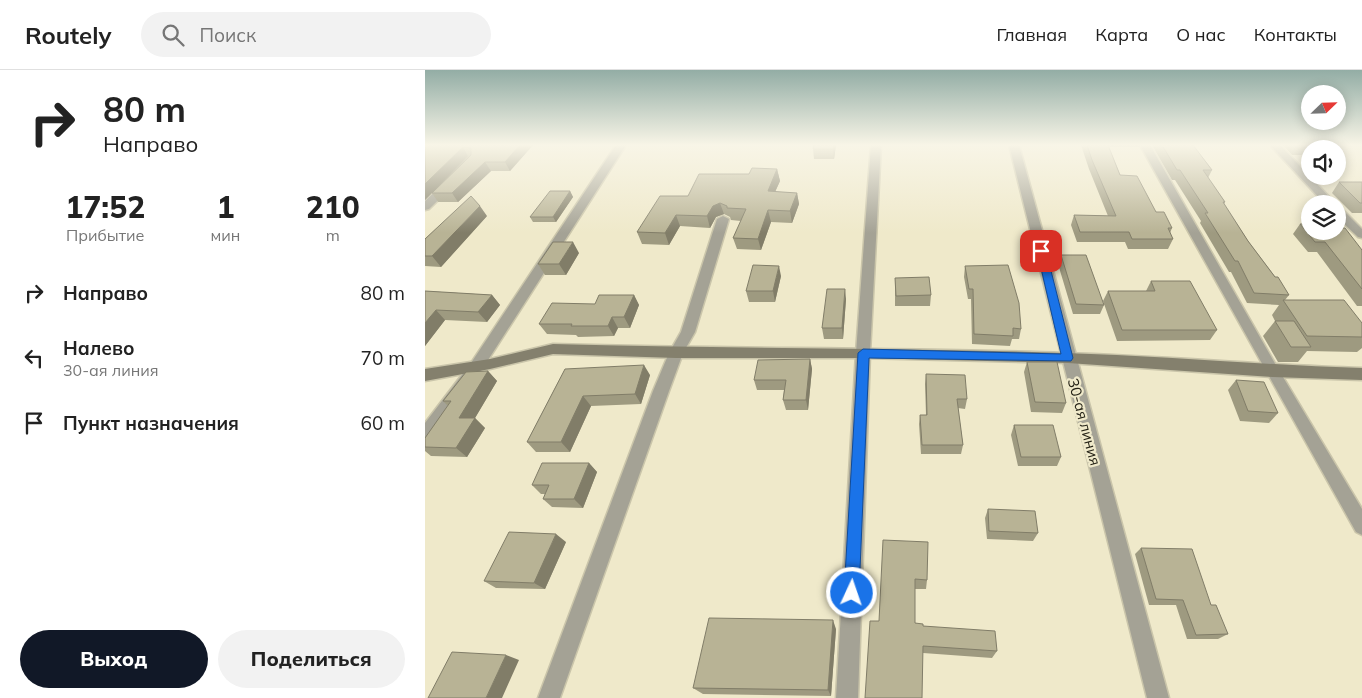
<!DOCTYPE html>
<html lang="ru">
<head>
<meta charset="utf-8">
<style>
  :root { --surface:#fff; --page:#f2f2f2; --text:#222; --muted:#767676; --line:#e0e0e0; --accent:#111827 }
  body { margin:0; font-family:Mulish,sans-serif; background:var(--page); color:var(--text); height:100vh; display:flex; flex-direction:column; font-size:19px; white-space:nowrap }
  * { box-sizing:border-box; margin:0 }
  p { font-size:16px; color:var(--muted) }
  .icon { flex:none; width:28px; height:28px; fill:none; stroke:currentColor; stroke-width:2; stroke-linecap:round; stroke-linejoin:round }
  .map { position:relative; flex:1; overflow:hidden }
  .side { display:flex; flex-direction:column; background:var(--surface); width:425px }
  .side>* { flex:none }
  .hud { background:#fff; color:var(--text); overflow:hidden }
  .needle { width:32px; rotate:67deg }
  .tools { position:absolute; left:876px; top:15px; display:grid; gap:10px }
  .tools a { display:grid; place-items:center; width:45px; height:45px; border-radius:50%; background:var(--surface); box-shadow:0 2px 12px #0003; font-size:25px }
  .pin { position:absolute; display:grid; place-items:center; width:42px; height:42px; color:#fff; margin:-21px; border-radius:10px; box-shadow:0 2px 8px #0006 }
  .me { position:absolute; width:55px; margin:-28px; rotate:3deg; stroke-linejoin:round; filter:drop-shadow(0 0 4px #0008) }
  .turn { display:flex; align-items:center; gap:18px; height:105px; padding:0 20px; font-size:22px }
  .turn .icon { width:65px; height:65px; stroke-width:2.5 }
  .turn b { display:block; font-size:35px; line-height:42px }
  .eta { display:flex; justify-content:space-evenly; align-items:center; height:85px; text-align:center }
  .eta b { font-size:30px; font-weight:800; line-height:35px }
  .primary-button { display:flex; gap:10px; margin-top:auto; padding:10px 20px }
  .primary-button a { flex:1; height:58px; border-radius:30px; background:var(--accent); color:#fff; font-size:20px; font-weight:800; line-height:58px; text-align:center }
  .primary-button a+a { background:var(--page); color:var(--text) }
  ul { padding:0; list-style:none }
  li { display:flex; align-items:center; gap:15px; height:65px; padding:0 20px }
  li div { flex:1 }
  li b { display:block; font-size:19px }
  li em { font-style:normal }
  header { display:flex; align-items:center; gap:30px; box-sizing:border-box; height:70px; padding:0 25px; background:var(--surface); border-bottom:1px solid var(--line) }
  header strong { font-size:24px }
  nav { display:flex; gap:28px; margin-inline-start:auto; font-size:18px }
  .search { width:350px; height:45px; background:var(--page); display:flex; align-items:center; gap:12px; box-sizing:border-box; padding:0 18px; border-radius:28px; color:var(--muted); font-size:19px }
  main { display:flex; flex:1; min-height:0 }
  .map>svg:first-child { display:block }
</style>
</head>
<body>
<header>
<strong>Routely</strong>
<div class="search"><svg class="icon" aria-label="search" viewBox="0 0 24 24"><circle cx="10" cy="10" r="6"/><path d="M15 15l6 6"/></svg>Поиск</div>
<nav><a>Главная</a><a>Карта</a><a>О нас</a><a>Контакты</a></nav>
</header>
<main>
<section class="side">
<div class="hud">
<div class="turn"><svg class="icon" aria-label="right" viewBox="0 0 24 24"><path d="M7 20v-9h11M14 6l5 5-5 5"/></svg><div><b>80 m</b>Направо</div></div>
</div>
<div class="eta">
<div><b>17:52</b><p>Прибытие</p></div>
<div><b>1</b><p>мин</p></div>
<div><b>210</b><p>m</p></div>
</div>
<ul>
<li><svg class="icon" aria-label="right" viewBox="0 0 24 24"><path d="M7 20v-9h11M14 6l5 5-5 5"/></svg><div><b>Направо</b></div><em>80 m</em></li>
<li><svg class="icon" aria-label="left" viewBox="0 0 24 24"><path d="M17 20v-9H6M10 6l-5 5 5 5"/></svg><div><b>Налево</b><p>30-ая линия</p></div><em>70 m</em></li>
<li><svg class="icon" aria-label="arrive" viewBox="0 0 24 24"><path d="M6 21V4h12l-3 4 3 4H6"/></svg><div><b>Пункт назначения</b></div><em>60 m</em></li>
</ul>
<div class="primary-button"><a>Выход</a><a>Поделиться</a></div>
</section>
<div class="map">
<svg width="937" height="628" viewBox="0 0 937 628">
  <rect width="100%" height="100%" fill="#efe9ca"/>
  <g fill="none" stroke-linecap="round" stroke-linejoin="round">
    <defs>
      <path id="street" d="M191,75H201L56,301L6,370L0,372V353L46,293Z
        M446,75H456L445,283L433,628H411L431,283Z
        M584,75H594L744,628H722Z
        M715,75H725L852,297L937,439V465L931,462Z
        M845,75H855L911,134H900Z
        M25,110L29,111L30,113L29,115L4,139L0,140V131L21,111Z
        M912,137L916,138L937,159V168L933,167L912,147Z
        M298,146L304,149L270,262L258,283L244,321L135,628H113L228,321L244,283L256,262L292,149Z"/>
      <path id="secondary" d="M128,274C299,279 470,277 640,283C739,286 838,295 937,298V310L847,307L643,293L438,288H251L128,284L65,299L0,311V299L65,289Z"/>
    </defs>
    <use href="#street" stroke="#cac5aa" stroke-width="3"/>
    <use href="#secondary" stroke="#cac5aa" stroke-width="3"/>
    <use href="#street" fill="#a4a295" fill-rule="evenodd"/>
    <use href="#secondary" fill="#84806d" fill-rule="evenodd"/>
  </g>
  <path fill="#9e9a80" d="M0,75H108L85,101H66L33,132H13L7,123L0,130Z
    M411,75L409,89H389L388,79Z
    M656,75H715L714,77H684L695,105L747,158L745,163L748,169L743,179H703L700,172H652L646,155L649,145L683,146L664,99Z
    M727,75H768L787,100L783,108L800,132L799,134L823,171L864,225L860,230L937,253V278L932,282L882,281L873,292H853L838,266L850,251L847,245L854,235L822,233L806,202H804L775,153L776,151L750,110H747Z
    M858,75H909L906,79H885V85H867Z
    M352,99L355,111L350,122L372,123L374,134L367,153L346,152L336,180L312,179L308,168L316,151L306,150L305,147L299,144L291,147L285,158L255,156L244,175L217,174L212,162L263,126Z
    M914,112H937V143H927L907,123Z
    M145,121L148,127L131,152H108L105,147Z
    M62,146L16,197L0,196V169Z
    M875,154L885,161L937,180V236H932L892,182H883L868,164Z
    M154,183L141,205H120L113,194Z
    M636,185L679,235L675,244H648L633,194Z
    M540,196L596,259L594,269H587L585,276L547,274L546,229H543L539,207Z
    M356,206L350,232H324L321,221Z
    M470,208L506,225L505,236H470Z
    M726,211L792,260L785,270L692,271L678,231L683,221H721Z
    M0,221L67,225L75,235L62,252L20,250L0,276Z
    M209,225L214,235L205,258H193L189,266L153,267L151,265L122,264L114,254L170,234Z
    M421,229L418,269H399L397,258Z
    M385,289L387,299L383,340H361L358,330L359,320H332L329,310Z
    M602,292L641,333L637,343L606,342L599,302Z
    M140,299L225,305L216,334L166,336L145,382H111L102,372Z
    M63,301L72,311L50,348L60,358L42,387L6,386L0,381V368L23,336L18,331Z
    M501,304L542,329L540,339L533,338L538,375L536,384H496L494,354L495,345H501L500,314Z
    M811,310L853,343L844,353L815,351L803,320Z
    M589,355L636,387L632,396H593L586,365Z
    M164,393L172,402L158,438L127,437L118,429L120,424H116L107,415Z
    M563,439L613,463L608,471L562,469L560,448Z
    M458,470L502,510L501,519H490V553L572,581L567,588L498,583Z
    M141,472L120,519L71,518L59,511Z
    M716,478L786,535L803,564L793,569H762L751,535H724L710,484Z
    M411,559L406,626L278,624L268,618Z"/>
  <path fill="#817d68" d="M95,75H108L85,101L80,92Z
    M409,75H411L409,89L408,79Z
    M38,77L43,86L0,130V114Z
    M60,92L66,101L33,132L27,123Z
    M352,99L355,111L345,133L343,121Z
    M145,121L148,127L131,152L128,147Z
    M372,123L374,134L367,153L365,141Z
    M295,133L299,144L291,147L285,158L282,146L288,136Z
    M55,136L62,146L16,197L7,186Z
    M343,140L346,152L336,180L333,169Z
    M251,145L255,156L244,175L240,163Z
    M148,172L154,183L141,205L134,194Z
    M354,196L356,206L350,232L348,221Z
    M420,219L421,229L418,269L417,258Z
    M67,225L75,235L62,252L53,242Z
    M209,225L214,235L205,258L199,247Z
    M11,240L20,250L0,276V253Z
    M187,247L193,258L189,266L183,256Z
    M385,289L387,299L383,340L381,330Z
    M219,295L225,305L216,334L210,324Z
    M63,301L72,311L50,348L60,358L42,387L31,378L34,348Z
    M158,326L166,336L145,382L136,372Z
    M164,393L172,402L158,438L149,429Z
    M131,464L141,472L120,519L109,513Z
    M408,550L411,559L406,626L403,620Z
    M81,585L94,590L77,628H61Z"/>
  <path fill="#b8b395" stroke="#817d68" d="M0,75H95L80,92H60L27,123H7L46,85V78L38,77L0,114Z
    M389,75H409L408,79H388Z
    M662,75H683L695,105L712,106L731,142H739L747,158H743L748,169H707L704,162H655L649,145L691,146L667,90Z
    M737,75H768L787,100H778L800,132H798L823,171L850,207H853L864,225L829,223L813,191H810L780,143H783L755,100H752Z
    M327,98L352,99L343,121L372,123L365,141L343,140L333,169L308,168L321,139L302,138V136L295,133L288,136L282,146L251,145L240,163L212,162L235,126H263L274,104H324Z
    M914,112H937V133H935Z
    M125,121H145L128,147H105Z
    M46,126L55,136L7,186H0V169Z
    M875,154H885V161H912V158H920L937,180V219L900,172H890Z
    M128,172H148L134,194H113Z
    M636,185H661L679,235L651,234Z
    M328,195L354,196L348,221H321Z
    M583,195L594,233L596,259L588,258V266L549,264L548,219H544L540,196Z
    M504,207L506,225L471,226L470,208Z
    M726,211H765L792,260H697L683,221H730Z
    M402,219H420L417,258H397Z
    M0,221L67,225L53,242L11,240L0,253Z
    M174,225H209L199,247H187L183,256H146L147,254H114L127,233L170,234Z
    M858,230H919L937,253V267L882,266Z
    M850,251H869L886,277H866Z
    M385,289L381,330H358L361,310H329L333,290Z
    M602,292H632L641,333L610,332Z
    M219,295L210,324L158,326L136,372H102L140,299Z
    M63,301L34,348H50L31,378L0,377V368L26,331H18L41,302Z
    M501,304L540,305L542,329H532L538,375H497L495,345H502Z
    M811,310L839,312L853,343L823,341Z
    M589,355H628L636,387H596Z
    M117,393H164L149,429H118L124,415H107Z
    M563,439L610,441L613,463L564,461Z
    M84,462L131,464L109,513L59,511Z
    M458,470L503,472L502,510L490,509V553L498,554V556L570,561L572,581L498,576L497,628H440L445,551H454Z
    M716,478L767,479L786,535H791L803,564L771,565L758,530L731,529Z
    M284,548L408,550L403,620L268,618Z
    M27,582L81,585L61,628H3Z"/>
  <linearGradient id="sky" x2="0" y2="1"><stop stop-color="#93ada5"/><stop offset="0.46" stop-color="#f8f5e7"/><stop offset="1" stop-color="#f8f5e7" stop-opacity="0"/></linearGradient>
  <rect width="937" height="163" fill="url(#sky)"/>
  <path fill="#1a73e8" stroke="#114b97" d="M616,178L621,181L648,288L646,291L444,288L434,523L432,528L427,530L421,528L419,523L433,283L438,279L636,284L612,181Z"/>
  <g text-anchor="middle" stroke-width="4.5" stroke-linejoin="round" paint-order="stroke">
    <g font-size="15" fill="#242216" stroke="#efe9ca">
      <text transform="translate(659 352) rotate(75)" y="5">30-ая линия</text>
    </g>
  </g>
</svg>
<div class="tools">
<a><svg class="needle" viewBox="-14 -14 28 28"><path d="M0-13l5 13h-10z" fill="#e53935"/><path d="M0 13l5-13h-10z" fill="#767676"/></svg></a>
<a><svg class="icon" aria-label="sound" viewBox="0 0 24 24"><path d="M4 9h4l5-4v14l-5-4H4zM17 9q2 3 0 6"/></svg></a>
<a><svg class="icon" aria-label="layers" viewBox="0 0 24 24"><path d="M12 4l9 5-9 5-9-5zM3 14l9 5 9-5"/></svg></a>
</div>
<div class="pin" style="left:616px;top:181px;background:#d93025"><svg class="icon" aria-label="arrive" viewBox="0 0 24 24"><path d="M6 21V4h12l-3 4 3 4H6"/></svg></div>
<svg class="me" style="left:427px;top:523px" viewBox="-20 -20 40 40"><circle r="17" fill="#1a73e8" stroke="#fff" stroke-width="3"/><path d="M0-11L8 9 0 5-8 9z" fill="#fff"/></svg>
</div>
</main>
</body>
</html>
